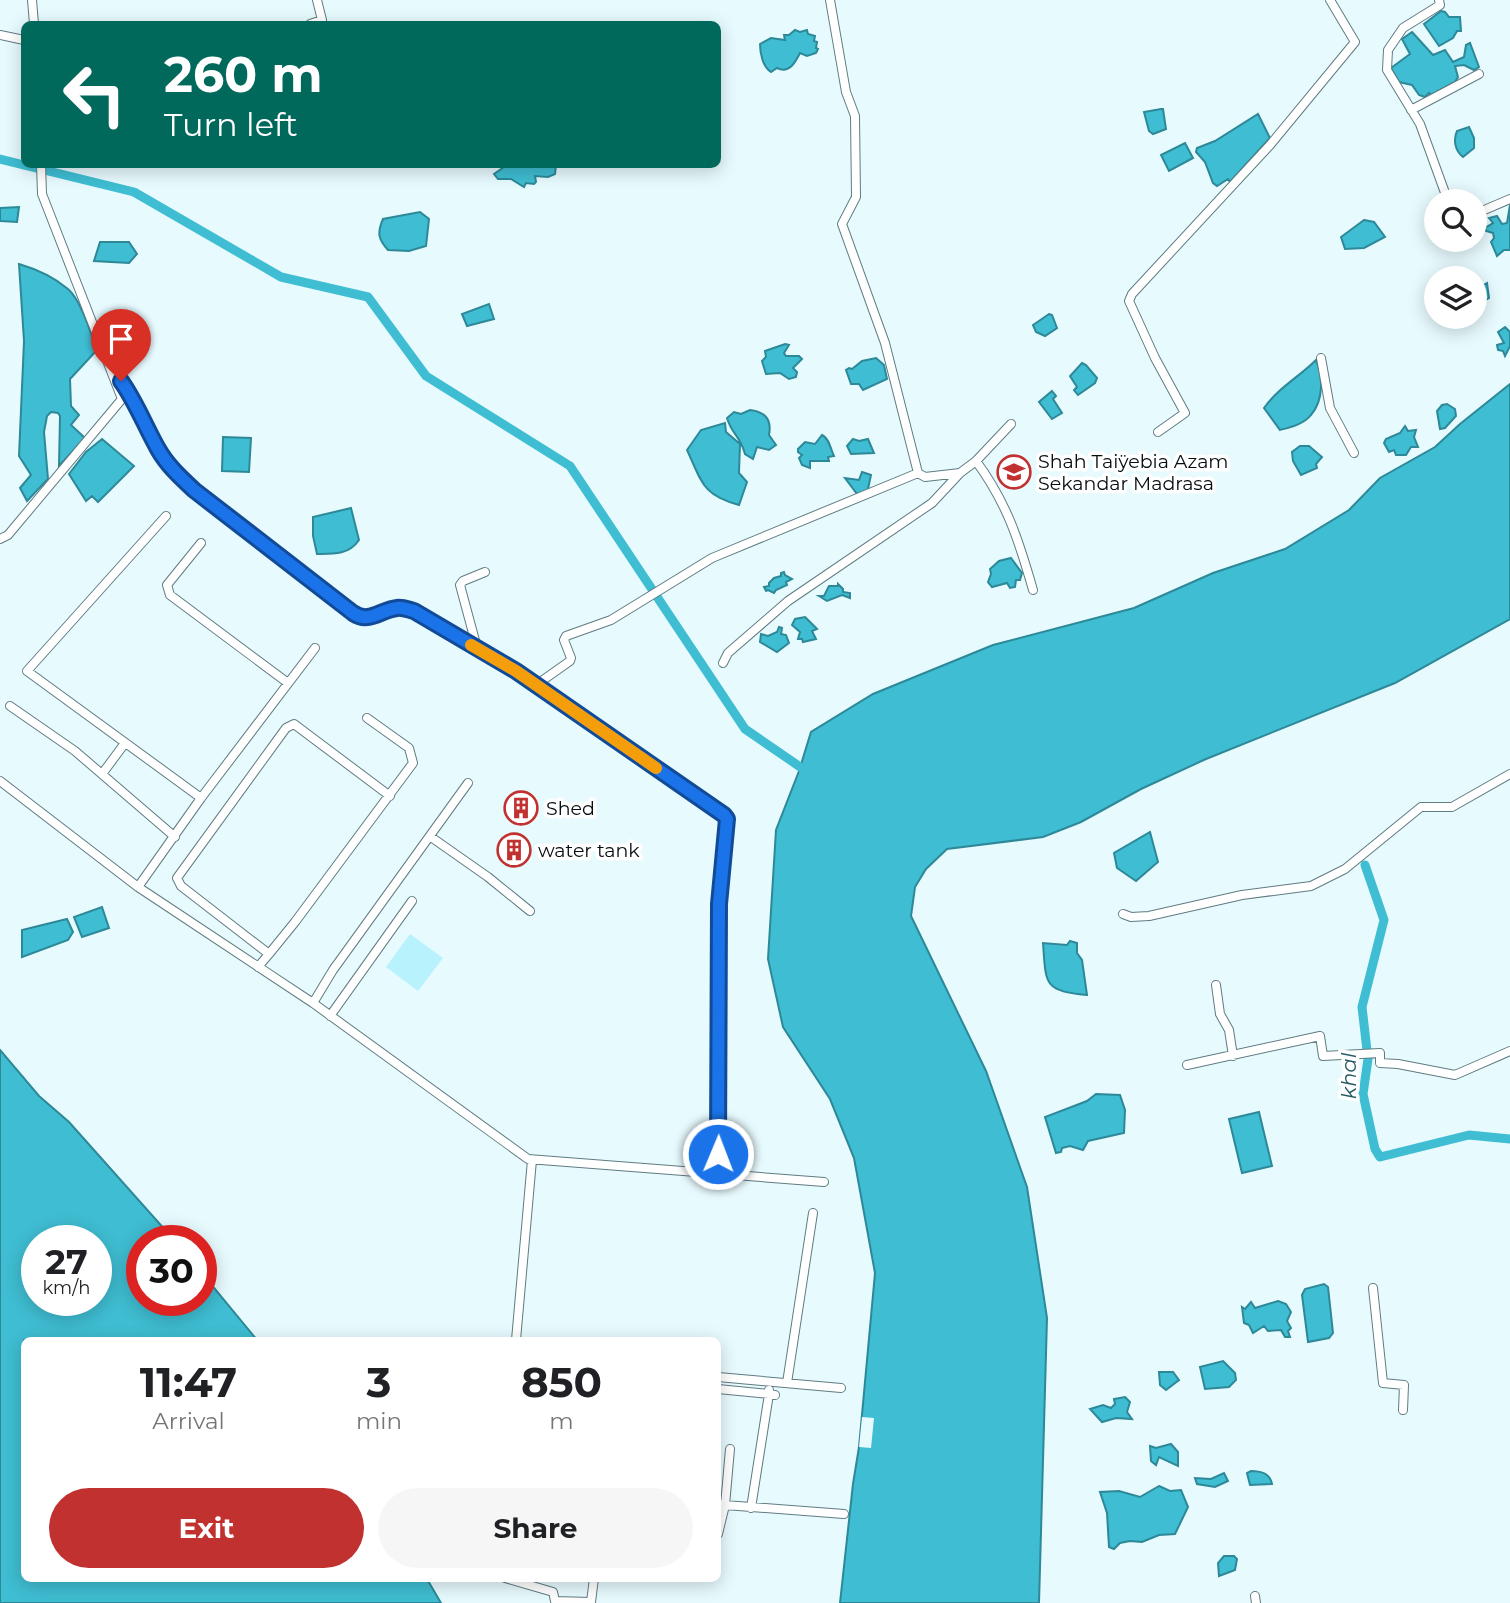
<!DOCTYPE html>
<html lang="en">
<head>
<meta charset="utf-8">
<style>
  :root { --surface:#fff; --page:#f6f6f6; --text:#202124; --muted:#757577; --accent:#c03130 }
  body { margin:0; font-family:Montserrat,sans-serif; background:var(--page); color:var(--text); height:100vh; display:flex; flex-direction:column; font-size:26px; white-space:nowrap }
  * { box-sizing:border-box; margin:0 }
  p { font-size:23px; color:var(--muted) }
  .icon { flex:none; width:38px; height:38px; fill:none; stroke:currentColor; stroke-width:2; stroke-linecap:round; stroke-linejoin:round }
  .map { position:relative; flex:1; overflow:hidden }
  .side { position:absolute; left:21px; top:1337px; width:700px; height:245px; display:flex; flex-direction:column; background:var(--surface); border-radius:10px; box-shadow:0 4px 18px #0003 }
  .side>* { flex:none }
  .banner { position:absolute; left:21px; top:21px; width:700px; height:147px; border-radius:10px; box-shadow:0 4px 18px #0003; background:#00695c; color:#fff; overflow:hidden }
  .tools { position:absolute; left:1424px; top:189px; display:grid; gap:14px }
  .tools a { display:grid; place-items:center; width:63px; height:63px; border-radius:50%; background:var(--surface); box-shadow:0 4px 18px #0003; font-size:35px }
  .speed { position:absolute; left:21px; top:1225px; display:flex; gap:14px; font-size:35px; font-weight:700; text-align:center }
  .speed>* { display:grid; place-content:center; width:91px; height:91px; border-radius:50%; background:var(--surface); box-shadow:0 4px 18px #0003; line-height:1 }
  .speed small { font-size:18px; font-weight:400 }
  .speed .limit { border:10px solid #d22; background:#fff; color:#111 }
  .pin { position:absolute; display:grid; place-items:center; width:60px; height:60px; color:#fff; margin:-72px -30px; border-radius:50% 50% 50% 0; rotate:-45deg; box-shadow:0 0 7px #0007 }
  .pin .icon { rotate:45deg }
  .me { position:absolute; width:77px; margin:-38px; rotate:1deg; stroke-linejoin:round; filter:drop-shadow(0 0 5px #0008) }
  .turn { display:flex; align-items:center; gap:24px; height:147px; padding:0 28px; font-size:32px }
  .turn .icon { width:91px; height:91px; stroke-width:2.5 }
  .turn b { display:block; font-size:49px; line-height:60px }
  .eta { display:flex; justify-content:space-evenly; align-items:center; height:119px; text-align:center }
  .eta b { font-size:42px; font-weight:700; line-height:49px }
  .primary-button { display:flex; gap:14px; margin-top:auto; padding:14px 28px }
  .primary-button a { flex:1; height:80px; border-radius:42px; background:var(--accent); color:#fff; font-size:28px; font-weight:700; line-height:80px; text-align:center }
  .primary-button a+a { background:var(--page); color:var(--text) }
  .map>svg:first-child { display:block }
</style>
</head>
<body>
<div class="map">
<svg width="1510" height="1603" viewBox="0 0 1510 1603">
  <rect width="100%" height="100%" fill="#e7fafe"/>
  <path fill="#b7f2fd" d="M410,934L443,958L418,991L386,967Z"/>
  <path fill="#3fbdd2" stroke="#2d8898" stroke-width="2" fill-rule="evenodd" d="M1441,11L1445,12L1449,17H1460L1461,31H1457L1453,38L1439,46L1424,24Z
    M795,30L800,32L807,30L808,34L815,36L814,41L817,42L816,48L818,49L816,53L807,56L800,53C795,63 789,74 777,68L771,72C763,67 760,54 760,44L771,38L785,40L784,35H789Z
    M1412,32L1433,55L1445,50L1453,62L1464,57L1466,45L1470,43L1479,67L1474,70L1464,65L1455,66L1458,77L1455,82L1431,95L1429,93L1425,97L1419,95L1412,85L1399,82L1391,68L1410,54L1402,39Z
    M1161,109H1163L1166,129L1153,134L1149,131L1144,112Z
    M1258,114L1270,138L1230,182L1228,179L1217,186L1213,183L1205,162L1196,152L1197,148L1215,141Z
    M1469,127L1474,138V148L1463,157C1455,151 1453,140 1457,131Z
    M1185,143L1193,158L1169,171L1161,155Z
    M556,165L555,174L548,177L535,176L536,182L534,184L526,183L524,187L511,179H498L494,174L507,165Z
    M1510,205V250H1504L1497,256L1491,242L1494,238L1493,233L1486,231L1485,228L1493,223L1489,218L1497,216L1502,224L1507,223Z
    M19,207L17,222L0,221V208Z
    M420,212L429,219L426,246L409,251L388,250C378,239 377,233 383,219Z
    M1364,220L1374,222L1385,237L1364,248L1345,249L1341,237Z
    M100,242H129L137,254L129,263L94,261Z
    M19,264C36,269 55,278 68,289C81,300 91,334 97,350L70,379L71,406L79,415L71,425L85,438L59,466L60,416L58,413L51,412L47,416L44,432L48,479L27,501L20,488L31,475L19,456L24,341Z
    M1487,283L1489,298L1475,306V290Z
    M489,304L494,319L467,326L462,314Z
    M1049,314L1052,315L1057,328L1045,336L1036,332L1033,325Z
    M1505,327L1510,332V346L1505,356L1503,351L1498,350L1497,345L1504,343L1498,332Z
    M785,344L789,345L784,353L786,356H799L802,359L793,368L797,372L796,377L789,379L780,373L766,374L762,361L766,357L765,351Z
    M876,358L884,365L887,379L863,390L859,384H851L846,370L849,368L852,369L862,361Z
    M1316,360C1323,376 1324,400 1311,415C1304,424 1291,427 1280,430L1264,408C1278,388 1299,377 1316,360Z
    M1082,363L1086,365L1097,378L1095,383L1078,395L1074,390L1077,387L1070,376Z
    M1510,384V619L1395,683L1206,759L1141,789L1081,822L1043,837L947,849L926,869L915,887L911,916L986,1071L1027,1187L1047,1318L1039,1603H840L853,1484L859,1447L875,1273L854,1158L830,1099L783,1027L768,959L776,830L799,771L811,732L873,694L993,645L1134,608L1213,573L1285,549L1349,510L1380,478L1435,447L1460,424Z
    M1052,391L1056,396L1053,399L1062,413L1052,419L1039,402Z
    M1447,404L1455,409L1456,416L1445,428L1440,429L1437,411L1442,405Z
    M750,410C765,412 772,419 769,435L776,445L769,450L757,447L753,459L745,454C740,435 732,435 727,418L734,412L741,414Z
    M725,423L726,432L740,444L739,473L747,482L739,505C702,495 702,482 687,450L701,430Z
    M1405,426L1408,431L1416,430L1414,437L1418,447H1411L1406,455H1396L1394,450L1389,452L1384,443L1386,439L1400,433Z
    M822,435C829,438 831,450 834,456L828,457L829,461H810V468L802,465L799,458L802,455L798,452V449L805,442L815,444Z
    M223,437L251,438L249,472L222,471Z
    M102,439L134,466L98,502L92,496L86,501L69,474L86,452Z
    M853,439L859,441L868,439L874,453L851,454L847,446Z
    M1300,446H1309L1322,457L1316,464L1317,468L1301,475L1293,461L1292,452Z
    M862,472L871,475L868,489L870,491L857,494L845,478L859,480Z
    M351,508L359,540C349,555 333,554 317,554L313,536V517Z
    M1011,558L1022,573L1020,580H1016L1015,587L1010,588L1007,583L992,587L988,582L991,574L990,569L999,561Z
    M784,572L785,575L792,579L786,582L787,585L776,590L774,593L768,590L766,591L764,587L769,586V583L774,578L781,576V573Z
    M838,584L843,589V592L850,593V598L842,595L827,601L819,596H824L829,586H838Z
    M805,617L817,629L812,631L816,639L803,642L802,639H798L800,632L792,625L795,619Z
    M779,627L782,628L781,634L786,635L789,643L777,652L760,642L761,634L768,636L777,632Z
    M1150,832L1158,862L1136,881L1117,868L1114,853Z
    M102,907L109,928L82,937L74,917Z
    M67,919L73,932L68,940L22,957V930Z
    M1070,941L1077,943V953L1082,960L1087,995C1043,991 1046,984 1043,943L1067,945Z
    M0,1050L39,1096L69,1122L175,1241H142V1300H201V1272L257,1340H24V1578L427,1579L441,1603H0ZM37,1241H96V1300H37Z
    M1096,1094L1120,1095L1125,1110L1124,1133L1088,1141L1083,1150L1070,1146L1062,1148L1061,1152L1056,1153L1045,1117L1087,1101Z
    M1259,1112L1272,1166L1242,1173L1229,1119Z
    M1324,1284L1328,1287L1333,1333L1329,1338L1308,1342L1302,1295L1305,1289Z
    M1278,1301L1286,1304L1291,1312L1287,1321L1291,1328L1288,1331L1290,1337H1285L1281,1330L1268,1331L1264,1326L1253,1333L1249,1325L1244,1323L1242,1307L1245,1309L1251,1302L1255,1308Z
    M1223,1361L1235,1373L1236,1380L1229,1387L1205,1389L1200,1367Z
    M1159,1372H1173L1179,1380L1166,1390L1160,1385Z
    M1125,1397L1130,1402L1127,1412L1132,1419L1116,1418L1102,1422L1090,1409L1103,1405L1111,1408L1115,1404L1114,1399Z
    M1171,1444L1178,1452V1466L1159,1457L1156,1465L1151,1461L1150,1446L1156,1448Z
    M1251,1471C1261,1471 1270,1473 1272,1484L1250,1485L1247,1473Z
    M1224,1473L1228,1481L1215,1487L1197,1484L1195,1478L1211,1479Z
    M1159,1486L1170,1491L1181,1490L1188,1507L1175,1534L1159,1535L1142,1542L1130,1541L1120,1543L1114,1549L1109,1547L1107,1513L1100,1492L1119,1491L1140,1497Z
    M1224,1556H1234L1237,1559L1235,1570L1219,1576L1218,1563Z"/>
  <path fill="#e7fafe" d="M862,1417L874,1418L871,1448L859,1447Z"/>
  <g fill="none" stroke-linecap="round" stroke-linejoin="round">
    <path stroke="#3fbdd2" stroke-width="9" d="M0,159L134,192L281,277L368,297L426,376L570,466L745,729L809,773
      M1365,865L1384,920L1362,1007L1368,1059L1363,1094L1375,1149L1380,1157L1469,1135L1510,1139"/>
    <defs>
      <path id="street" d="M32,0L34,24
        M830,0L846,92L855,116L856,197L842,224L885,343L918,473
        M1439,0L1440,5L1403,28L1388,50L1387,70L1420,124L1448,201
        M310,24L322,20L317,0
        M0,35L24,40
        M1411,110L1479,74
        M1475,214L1510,199
        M1321,358L1330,408L1354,453
        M110,368C132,392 142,420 158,449C167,465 181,477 194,490L353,613C369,624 380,610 397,608C403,607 409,610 414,611L516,671L724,815L727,819L719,904V1135L716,1174
        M1158,432L1185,413L1155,358L1129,301L1132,294L1270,145L1355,42L1330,0
        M976,461C1007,503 1019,541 1033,590
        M166,516L27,671L201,798
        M0,539L8,535L122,399L42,194L41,164
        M201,543L167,585L170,595L288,683
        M477,648L460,585L463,581L485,572
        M723,663L728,653L788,601L932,503L960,473L976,461L1011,424
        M536,685L570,661L571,658L564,640L566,636L611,620L712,558L918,473L925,477L960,473
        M10,706L75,751L175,837
        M102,774L125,743
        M0,781L138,887L313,1003L528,1159L824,1182
        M431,837L488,877L530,911
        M138,887L201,798L315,648
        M1123,914L1131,917L1149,916L1242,895L1311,886L1345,869L1421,807H1452L1510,774
        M269,954L295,922L413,763L409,748L367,718
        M258,967L269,954L181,886L177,878L286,728L294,724L390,796
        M1216,985L1220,1014L1229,1030L1233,1056
        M313,1003L333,970L468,783
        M330,1016L412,901
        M1187,1065L1320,1036L1323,1056L1380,1053V1063L1398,1064L1455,1075L1510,1051
        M1373,1288L1383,1383L1404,1385L1403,1410
        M516,1340L532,1160
        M718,1377L841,1388
        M787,1383L813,1213
        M718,1389L769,1394V1390
        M730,1449L725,1505L844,1514
        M718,1504L725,1505L718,1534
        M751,1508L769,1394L775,1395
        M505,1578L553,1592L555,1601L591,1602L594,1578
        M1255,1596L1256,1603"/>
    </defs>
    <use href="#street" stroke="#5f7c81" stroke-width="10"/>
    <use href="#street" stroke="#fff" stroke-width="8"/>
  </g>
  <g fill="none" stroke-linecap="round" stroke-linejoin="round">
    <defs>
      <path id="route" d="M121,381C136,402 145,426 158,449C167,465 180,477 194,490L353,613C369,624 380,610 397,608C403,607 409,610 414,611L516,671L724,815L727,819L719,904L718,1154"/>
    </defs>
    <use href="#route" stroke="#114b97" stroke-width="18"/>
    <use href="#route" stroke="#1a73e8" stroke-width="12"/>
    <path stroke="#f59e0b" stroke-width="12" d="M471,645L516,671L656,768"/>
  </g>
  <defs>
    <symbol id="school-ring" viewBox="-11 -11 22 22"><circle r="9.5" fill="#fff" stroke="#c03130" stroke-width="1.5"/><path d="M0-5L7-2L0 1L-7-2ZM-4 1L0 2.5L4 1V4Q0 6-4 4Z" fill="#c03130"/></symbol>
    <symbol id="building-ring" viewBox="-11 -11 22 22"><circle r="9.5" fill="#fff" stroke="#c03130" stroke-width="1.5"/><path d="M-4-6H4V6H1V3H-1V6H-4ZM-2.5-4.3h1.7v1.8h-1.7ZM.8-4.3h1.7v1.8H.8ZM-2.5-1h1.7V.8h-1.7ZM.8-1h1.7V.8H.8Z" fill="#c03130"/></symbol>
  </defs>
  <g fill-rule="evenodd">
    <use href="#school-ring" x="995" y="453" width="38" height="38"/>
    <use href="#building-ring" x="502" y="789" width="38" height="38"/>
    <use href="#building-ring" x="495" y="831" width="38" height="38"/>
  </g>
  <g text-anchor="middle" stroke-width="7" stroke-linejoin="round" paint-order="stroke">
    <g font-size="19" fill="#040d0f" stroke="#fff" text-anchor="start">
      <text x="1038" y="468">Shah Taiÿebia Azam<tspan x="1038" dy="22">Sekandar Madrasa</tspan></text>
      <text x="546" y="815">Shed</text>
      <text x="538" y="857">water tank</text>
    </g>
    <g font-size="21" font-style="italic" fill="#265a63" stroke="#fff">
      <text transform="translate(1349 1076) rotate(-90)" y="7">khal</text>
    </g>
  </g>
</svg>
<div class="tools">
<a><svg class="icon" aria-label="search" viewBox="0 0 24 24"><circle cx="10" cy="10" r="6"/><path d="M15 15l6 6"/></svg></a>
<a><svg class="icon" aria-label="layers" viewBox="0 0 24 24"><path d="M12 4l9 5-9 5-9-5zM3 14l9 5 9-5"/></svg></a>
</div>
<div class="speed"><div>27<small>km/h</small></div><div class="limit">30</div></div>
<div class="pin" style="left:121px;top:381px;background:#d93025"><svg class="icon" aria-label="arrive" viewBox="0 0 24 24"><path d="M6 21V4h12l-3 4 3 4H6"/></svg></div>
<svg class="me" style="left:718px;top:1154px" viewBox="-20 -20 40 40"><circle r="17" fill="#1a73e8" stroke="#fff" stroke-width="3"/><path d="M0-11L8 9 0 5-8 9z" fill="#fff"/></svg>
<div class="banner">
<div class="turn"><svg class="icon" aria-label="left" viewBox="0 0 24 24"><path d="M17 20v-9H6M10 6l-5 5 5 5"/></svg><div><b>260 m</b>Turn left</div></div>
</div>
<section class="side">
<div class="eta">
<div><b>11:47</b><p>Arrival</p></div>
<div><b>3</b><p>min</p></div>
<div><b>850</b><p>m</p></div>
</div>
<div class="primary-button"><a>Exit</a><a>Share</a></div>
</section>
</div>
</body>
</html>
